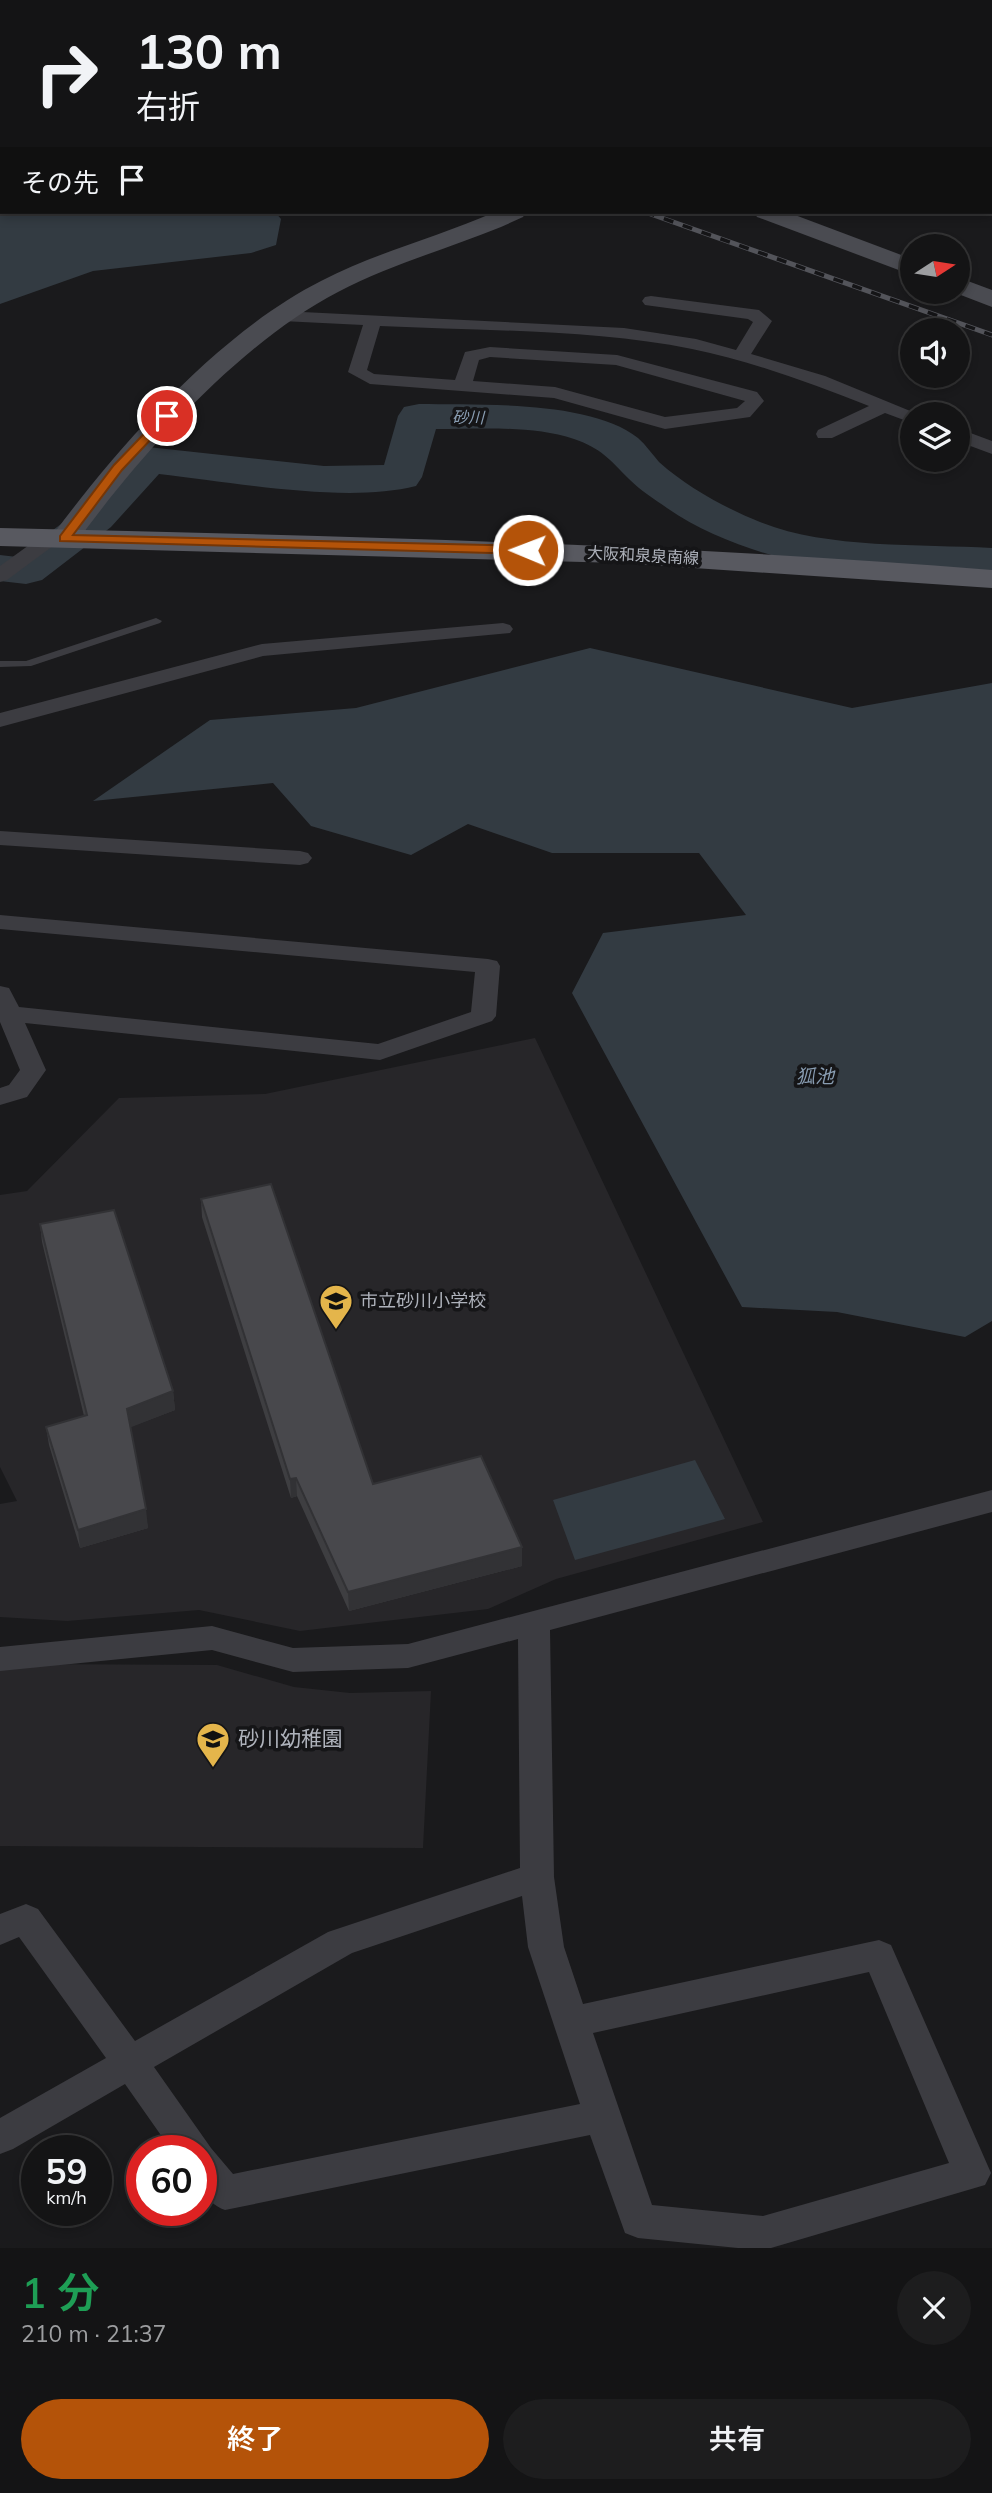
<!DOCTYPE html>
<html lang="ja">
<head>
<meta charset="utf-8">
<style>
  :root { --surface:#141415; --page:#1d1d1e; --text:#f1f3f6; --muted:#9d9ea0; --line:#333334; --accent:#b45309 }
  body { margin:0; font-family:Mulish,"Noto Sans JP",sans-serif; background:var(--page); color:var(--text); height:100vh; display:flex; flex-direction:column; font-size:26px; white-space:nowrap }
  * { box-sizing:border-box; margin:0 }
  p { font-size:23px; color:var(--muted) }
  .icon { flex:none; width:38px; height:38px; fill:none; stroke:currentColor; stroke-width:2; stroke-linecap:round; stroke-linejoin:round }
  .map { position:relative; height:2248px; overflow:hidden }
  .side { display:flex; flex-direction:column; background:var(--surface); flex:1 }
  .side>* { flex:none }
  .hud { position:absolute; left:0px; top:0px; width:992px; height:214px; box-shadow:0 4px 10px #0003,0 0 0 2px var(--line); background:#141415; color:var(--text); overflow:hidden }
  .needle { width:46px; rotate:78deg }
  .tools { position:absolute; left:900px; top:234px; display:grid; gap:14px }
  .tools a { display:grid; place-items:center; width:70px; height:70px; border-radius:50%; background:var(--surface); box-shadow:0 4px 10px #0003,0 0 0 2px var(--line); font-size:35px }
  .speed { position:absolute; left:21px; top:2135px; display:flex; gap:14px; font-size:35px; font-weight:700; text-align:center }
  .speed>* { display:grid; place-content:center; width:91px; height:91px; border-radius:50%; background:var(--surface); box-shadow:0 4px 10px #0003,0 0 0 2px var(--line); line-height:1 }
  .speed small { font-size:18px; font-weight:400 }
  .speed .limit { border:10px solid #d22; background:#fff; color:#111 }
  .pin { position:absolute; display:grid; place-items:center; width:60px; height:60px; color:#fff; margin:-30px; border:4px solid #fff; border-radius:50%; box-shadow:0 2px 7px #0007 }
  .me { position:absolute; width:77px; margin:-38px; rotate:271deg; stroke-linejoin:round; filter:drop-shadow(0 0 5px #0008) }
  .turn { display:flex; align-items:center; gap:24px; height:147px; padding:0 21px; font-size:32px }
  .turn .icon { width:91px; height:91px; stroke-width:2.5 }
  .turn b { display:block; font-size:49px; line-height:60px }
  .then { display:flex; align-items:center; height:66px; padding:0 21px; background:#0003; gap:14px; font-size:26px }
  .round { display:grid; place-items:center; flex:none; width:74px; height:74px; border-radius:37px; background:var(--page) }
  .summary { display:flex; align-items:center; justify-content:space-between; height:119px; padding:0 21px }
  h1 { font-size:42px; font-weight:600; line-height:52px; color:#1e9e55 }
  .action { display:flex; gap:14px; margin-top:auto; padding:14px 21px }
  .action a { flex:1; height:80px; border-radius:42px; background:var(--accent); color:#fff; font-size:28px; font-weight:600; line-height:80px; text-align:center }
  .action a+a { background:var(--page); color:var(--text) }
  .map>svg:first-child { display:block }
</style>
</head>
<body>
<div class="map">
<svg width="992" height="2248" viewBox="0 0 992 2248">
  <rect width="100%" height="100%" fill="#1a1a1c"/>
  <path fill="#272629" d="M535,1038L763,1522L556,1579L488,1609L300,1631L199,1610L67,1621L0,1617V1504L17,1501L0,1467V1195L27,1191L119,1098L265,1094Z
    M19,1664L217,1665L294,1687L350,1693L431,1691L423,1848L0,1846V1669Z"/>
  <path fill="#333b42" d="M0,193L2,212H275L281,219L276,245L251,253L93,271L0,304Z
    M590,648L852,708L992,683V1321L965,1337L837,1312L742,1307L572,993L603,933L746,915L699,853H552L468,824L411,855L311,826L273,783L93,801L210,720L356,708Z
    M695,1460L725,1519L575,1560L553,1500Z"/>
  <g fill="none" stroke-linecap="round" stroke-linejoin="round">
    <path fill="#333b42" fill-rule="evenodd" d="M419,404C477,405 591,400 638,438C646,445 652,454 659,462C687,487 725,508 760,522C826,549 920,544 992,548V574L805,564C758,553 707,536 667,508C654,499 640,490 629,479C610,460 601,448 574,439C531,425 481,429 436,429L422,477L416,486C345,504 233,482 159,474L111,527L42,580L26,584L0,581V555L17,557L81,509L133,451L148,447L324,466L384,465L398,416L404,407Z"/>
    <path fill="#3c3c41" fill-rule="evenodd" d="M156,618L162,621L160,623L31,666L0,667V661H26Z"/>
    <path fill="#3c3c41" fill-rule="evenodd" d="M40,0H55L39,2Z
      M702,0H718L701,2Z
      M0,24H2L0,33Z
      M651,296L759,310L772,321L751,354L825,376L920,415H912V423L885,413L832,438H818L816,434L818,430L869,406C812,384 752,361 692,349C593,329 482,331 380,326L367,370L374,374L455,380L465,352L490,347L617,355L757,392L764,401L750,417L665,429L554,398L370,384L348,372L363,325L282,321L273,316L282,311L624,328L696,339L736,350L753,322L748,319L645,305L642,301L645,297ZM490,357L616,365L745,401L737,408L665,417L555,387L473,381L479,360Z
      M957,428L992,441V454L957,441Z
      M50,533L57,535L60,539L57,543L7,580L0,582V566L43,535Z
      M503,623L510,625L513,629L510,633L263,656L0,727V713L262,644Z
      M0,831L300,851L308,853L312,858L308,863L300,865L0,845Z
      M0,915L488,959L497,961L500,966L496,1016L492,1021L380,1060L25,1023L46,1070L27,1097L0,1105V1088L9,1085L20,1070L0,1022V986L9,988L19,1007L378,1044L471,1012L475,972L0,929Z
      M992,1490V1512L550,1630L554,1877L564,1947L583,2004L879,1940L891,1945L991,2173L985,2185L771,2248H738L638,2238L625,2233L590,2135L225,2210C197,2199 201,2177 201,2151H172L125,2084L13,2149L0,2154V2118L106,2058L19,1937L0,1945V1914L26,1904L38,1909L135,2041L328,1932L520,1868L518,1639L408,1668L293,1672L212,1650L0,1671V1647L212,1626L293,1648L408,1644ZM522,1896L528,1947L580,2104L233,2174L211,2148L154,2067L352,1953ZM869,1972L949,2163L763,2216L652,2205L593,2033Z"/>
    <path fill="#4a4b51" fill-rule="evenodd" d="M495,212H526L523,217L501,227C447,249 389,265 338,292C238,344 141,454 75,544L65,547L55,544L50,538L55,532C122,442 220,332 321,281C377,252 438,237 495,212Z
      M754,212H787L912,259V275L757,217Z
      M957,277L992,290V307L953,292H957Z"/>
    <path fill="#585960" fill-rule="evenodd" d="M0,528C331,536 662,543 992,570V588L620,563L0,546Z"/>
    <defs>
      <path id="rail" d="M645,212L992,335"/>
    </defs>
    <use href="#rail" stroke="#53545a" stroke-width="5"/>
    <use href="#rail" stroke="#151517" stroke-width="3.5" stroke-dasharray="10" stroke-linecap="butt"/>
  </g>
  <path fill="#3e3e41" d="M201,1199L373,1484L522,1566L349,1611L297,1496L291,1498L202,1217Z
    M40,1224L173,1391L175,1410L130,1427L148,1528L80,1548L49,1445L46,1427L84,1416L42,1242Z"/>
  <path fill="#323235" d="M173,1391L175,1410L129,1428L127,1409Z
    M296,1478L297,1496L291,1498L290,1479Z
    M146,1509L148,1528L80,1548L78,1530Z
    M522,1547V1566L349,1611L348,1592Z"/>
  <path fill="#48484c" stroke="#323235" stroke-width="2" d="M271,1184L373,1484L481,1456L522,1547L348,1592L296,1478L290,1479L201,1199Z
    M114,1210L173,1391L127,1409L146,1509L78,1530L46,1427L87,1415L40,1224Z"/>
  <path fill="#b45309" stroke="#753606" stroke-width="2" d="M163,414L173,416L122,470L73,535L528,546L535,550L528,554L60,541V536L114,465Z"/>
  <defs>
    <symbol id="school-pin" viewBox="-11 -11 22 30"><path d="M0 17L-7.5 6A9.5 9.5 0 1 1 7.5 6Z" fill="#e4b54b" stroke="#151517"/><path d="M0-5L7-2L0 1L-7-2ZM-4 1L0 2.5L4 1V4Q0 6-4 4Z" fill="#111"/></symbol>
  </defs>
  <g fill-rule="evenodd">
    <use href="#school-pin" x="317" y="1282" width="38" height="52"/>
    <use href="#school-pin" x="194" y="1720" width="38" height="52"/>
  </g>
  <g text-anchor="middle" stroke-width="7" stroke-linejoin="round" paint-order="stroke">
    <g font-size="16" font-style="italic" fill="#899db2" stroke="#151517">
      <text transform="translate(468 417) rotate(1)" y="6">砂川</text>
    </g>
    <g font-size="16" fill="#aeb2bb" stroke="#151517">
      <text transform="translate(643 555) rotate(3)" y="6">大阪和泉泉南線</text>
    </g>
    <g font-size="18" fill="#aeb2bb" stroke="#151517" text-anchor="start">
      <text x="360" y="1307">市立砂川小学校</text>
    </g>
    <g font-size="19" font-style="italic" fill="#899db2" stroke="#151517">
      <text x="815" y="1083">狐池</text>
    </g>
    <g font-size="21" fill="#aeb2bb" stroke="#151517" text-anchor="start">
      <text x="238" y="1746">砂川幼稚園</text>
    </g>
  </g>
</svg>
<div class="tools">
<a><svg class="needle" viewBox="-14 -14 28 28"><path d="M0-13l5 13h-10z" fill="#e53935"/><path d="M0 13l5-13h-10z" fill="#9d9ea0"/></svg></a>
<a><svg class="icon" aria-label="sound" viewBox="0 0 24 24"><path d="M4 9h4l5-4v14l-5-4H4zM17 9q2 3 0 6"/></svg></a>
<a><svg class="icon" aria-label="layers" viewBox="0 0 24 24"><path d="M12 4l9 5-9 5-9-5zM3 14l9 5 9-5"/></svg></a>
</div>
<div class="speed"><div>59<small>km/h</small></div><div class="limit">60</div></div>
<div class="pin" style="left:167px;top:416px;background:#d93025"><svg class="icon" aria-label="arrive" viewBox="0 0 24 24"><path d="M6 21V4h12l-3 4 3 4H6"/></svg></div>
<svg class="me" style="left:528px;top:550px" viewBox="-20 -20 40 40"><circle r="17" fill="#b45309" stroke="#fff" stroke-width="3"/><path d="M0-11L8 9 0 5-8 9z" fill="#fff"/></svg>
<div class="hud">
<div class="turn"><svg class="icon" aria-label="right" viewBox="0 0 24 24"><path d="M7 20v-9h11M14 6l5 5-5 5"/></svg><div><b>130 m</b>右折</div></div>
<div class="then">その先<svg class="icon" aria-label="arrive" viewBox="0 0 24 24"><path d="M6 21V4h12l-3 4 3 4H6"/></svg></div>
</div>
</div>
<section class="side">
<div class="summary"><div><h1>1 分</h1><p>210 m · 21:37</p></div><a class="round"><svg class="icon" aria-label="close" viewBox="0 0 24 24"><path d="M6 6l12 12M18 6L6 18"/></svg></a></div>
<div class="action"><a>終了</a><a>共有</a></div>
</section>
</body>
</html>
